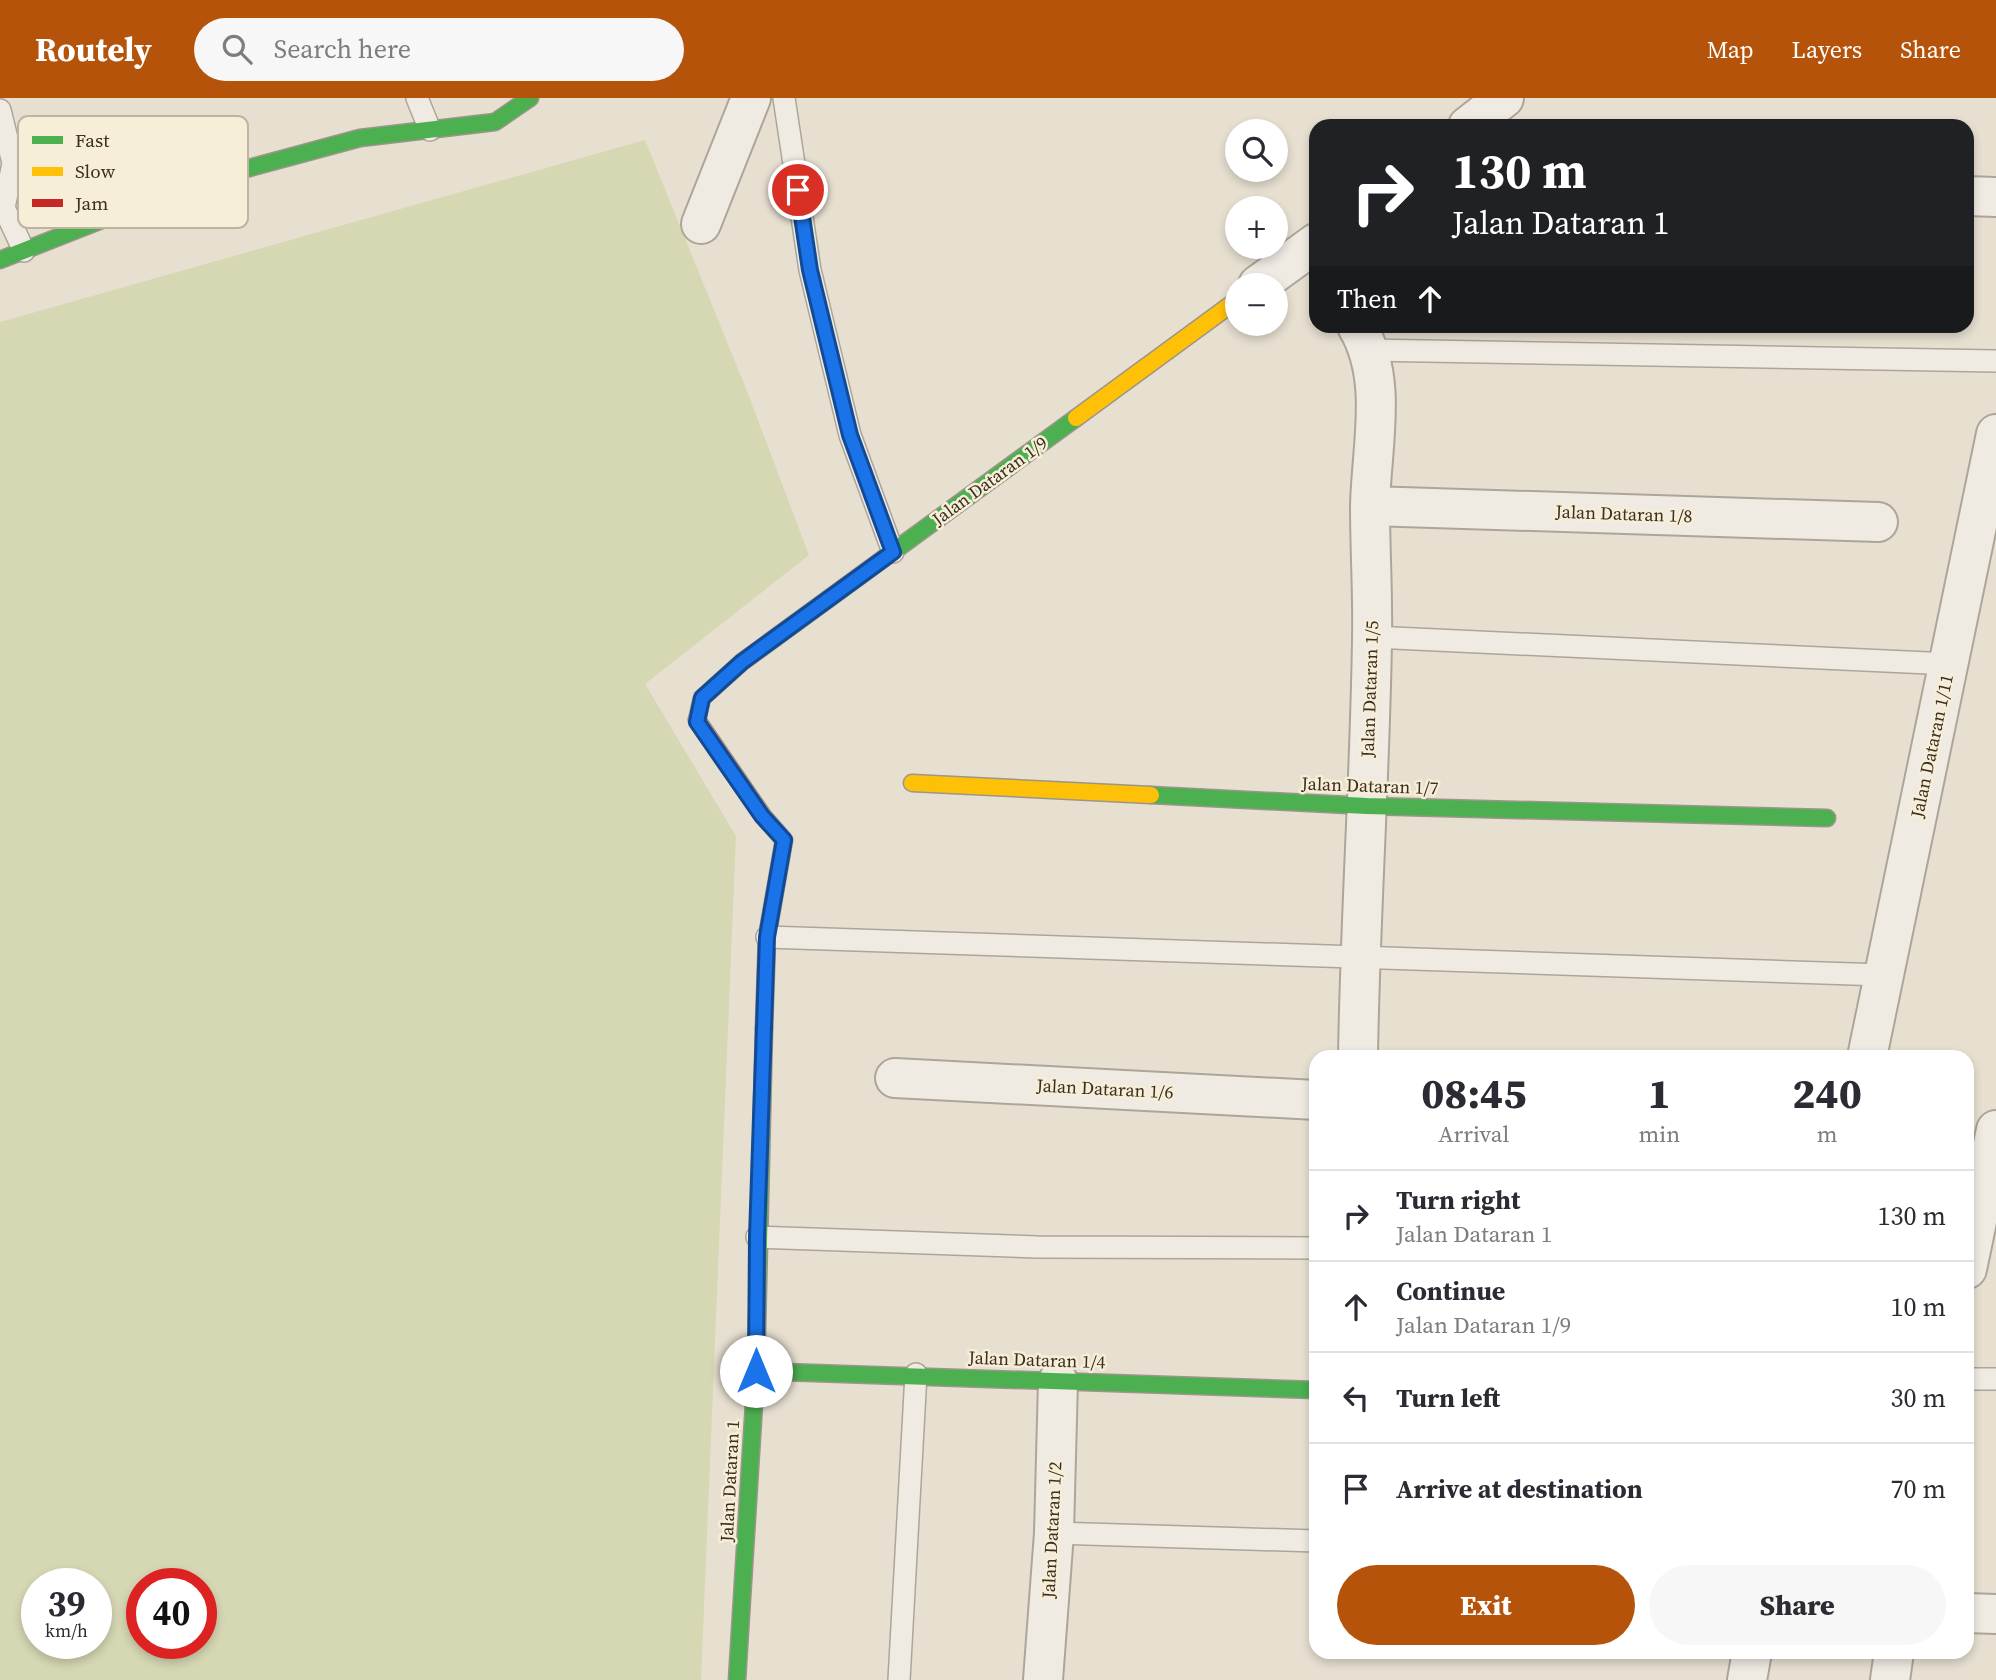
<!DOCTYPE html>
<html lang="en">
<head>
<meta charset="utf-8">
<style>
  :root { --surface:#fff; --page:#f7f7f7; --text:#2b2b33; --muted:#7c7c81; --line:#e1e1e2; --accent:#b45309 }
  body { margin:0; font-family:"Source Serif 4",serif; background:var(--page); color:var(--text); height:100vh; display:flex; flex-direction:column; font-size:26px; white-space:nowrap }
  * { box-sizing:border-box; margin:0 }
  p { font-size:23px; color:var(--muted) }
  .icon { flex:none; width:38px; height:38px; fill:none; stroke:currentColor; stroke-width:2; stroke-linecap:round; stroke-linejoin:round }
  .map { position:relative; flex:1; overflow:hidden }
  .drawer { position:absolute; left:1309px; top:952px; width:665px; height:609px; display:flex; flex-direction:column; background:var(--surface); border-radius:21px; box-shadow:0 4px 10px #0003 }
  .drawer>* { flex:none }
  .top-card { position:absolute; left:1309px; top:21px; width:665px; height:214px; border-radius:21px; box-shadow:0 4px 10px #0003; background:#202124; color:#fff; overflow:hidden }
  .tools { position:absolute; left:1225px; top:21px; display:grid; gap:14px }
  .tools a { display:grid; place-items:center; width:63px; height:63px; border-radius:50%; background:var(--surface); box-shadow:0 4px 10px #0003; font-size:35px }
  .speed { position:absolute; left:21px; top:1470px; display:flex; gap:14px; font-size:35px; font-weight:700; text-align:center }
  .speed>* { display:grid; place-content:center; width:91px; height:91px; border-radius:50%; background:var(--surface); box-shadow:0 4px 10px #0003; line-height:1 }
  .speed small { font-size:18px; font-weight:400 }
  .speed .limit { border:10px solid #d22; background:#fff; color:#111 }
  .pin { position:absolute; display:grid; place-items:center; width:60px; height:60px; color:#fff; margin:-30px; border:4px solid #fff; border-radius:50%; box-shadow:0 2px 7px #0007 }
  .me { position:absolute; width:77px; margin:-38px; rotate:0deg; stroke-linejoin:round; filter:drop-shadow(0 0 5px #0008) }
  .turn { display:flex; align-items:center; gap:24px; height:147px; padding:0 28px; font-size:32px }
  .turn .icon { width:91px; height:91px; stroke-width:2.5 }
  .turn b { display:block; font-size:49px; line-height:60px }
  .then { display:flex; align-items:center; height:66px; padding:0 28px; background:#0003; gap:14px; font-size:26px }
  .eta { display:flex; justify-content:space-evenly; align-items:center; height:119px; text-align:center }
  .eta b { font-size:42px; font-weight:800; line-height:49px }
  .action { display:flex; gap:14px; margin-top:auto; padding:14px 28px }
  .action a { flex:1; height:80px; border-radius:42px; background:var(--accent); color:#fff; font-size:28px; font-weight:800; line-height:80px; text-align:center }
  .action a+a { background:var(--page); color:var(--text) }
  ul { padding:0; list-style:none }
  li { display:flex; align-items:center; gap:21px; height:91px; padding:0 28px; border-top:2px solid var(--line) }
  li div { flex:1 }
  li b { display:block; font-size:26px }
  li em { font-style:normal }
  header { display:flex; align-items:center; gap:42px; box-sizing:border-box; height:98px; padding:0 35px; background:var(--accent); color:#fff }
  header strong { font-size:33px }
  nav { display:flex; gap:38px; margin-inline-start:auto; font-size:24px }
  .search { width:490px; height:63px; background:var(--page); display:flex; align-items:center; gap:18px; box-sizing:border-box; padding:0 24px; border-radius:38px; color:var(--muted); font-size:26px }
  .map>svg:first-child { display:block }
</style>
</head>
<body>
<header>
<strong>Routely</strong>
<div class="search"><svg class="icon" aria-label="search" viewBox="0 0 24 24"><circle cx="10" cy="10" r="6"/><path d="M15 15l6 6"/></svg>Search here</div>
<nav><a>Map</a><a>Layers</a><a>Share</a></nav>
</header>
<div class="map">
<svg width="1996" height="1582" viewBox="0 0 1996 1582">
  <rect width="100%" height="100%" fill="#e7e0d1"/>
  <path fill="#d6d7b3" fill-rule="evenodd" d="M645,42L747,293L809,457L645,586L736,738L701,1582H0V224ZM37,1486H96V1545H37ZM142,1486H201V1545H142Z"/>
  <g fill="none" stroke-linecap="round" stroke-linejoin="round">
    <defs>
      <path id="lane" d="M417,0L430,32
        M784,0L810,172L850,337L893,454
        M0,12L13,65L4,110L24,153
        M1368,252L1996,263
        M1373,539L1950,566
        M767,839L1883,877
        M757,1139L1037,1149L1316,1150
        M1967,1281H1996
        M1054,1435L1316,1443
        M899,1582L916,1276"/>
      <path id="street" d="M1468,28L1504,0
        M1967,98L1996,99
        M701,126L751,0
        M1258,187L1316,145
        M1357,228C1389,282 1371,349 1370,409C1370,453 1373,497 1372,541C1370,681 1360,820 1358,959
        M1370,408L1878,424
        M1867,959L1996,336
        M895,980L1316,1002
        M1967,1171L1996,1032
        M1967,1515L1996,1516
        M1043,1582L1054,1435L1058,1283
        M1747,1582L1752,1554
        M1890,1582L1894,1554"/>
      <path id="fast" d="M0,162L201,83L360,40L495,24L530,0
        M697,622L702,600L742,564L1076,320
        M1151,697L1367,708L1827,720
        M756,1273L1316,1292
        M737,1582L756,1273L764,930"/>
      <path id="slow" d="M1076,320L1237,202
        M912,685L1151,697"/>
      <path id="jam" d="M697,622L763,718L784,742L767,839L764,930"/>
    </defs>
    <use href="#lane" stroke="#ada599" stroke-width="24"/>
    <use href="#street" stroke="#ada599" stroke-width="42"/>
    <use href="#fast" stroke="#9c958a" stroke-width="19"/>
    <use href="#slow" stroke="#9c958a" stroke-width="19"/>
    <use href="#jam" stroke="#9c958a" stroke-width="19"/>
    <use href="#lane" stroke="#efebe3" stroke-width="21"/>
    <use href="#street" stroke="#efebe3" stroke-width="38"/>
    <use href="#fast" stroke="#4caf50" stroke-width="16"/>
    <use href="#slow" stroke="#ffc107" stroke-width="16"/>
    <use href="#jam" stroke="#c62828" stroke-width="16"/>
  </g>
  <g fill="none" stroke-linecap="round" stroke-linejoin="round">
    <defs>
      <path id="route" d="M756,1273L757,1139L767,839L784,742L762,718L697,624L702,600L742,564L893,454L850,337L810,172L798,92"/>
    </defs>
    <use href="#route" stroke="#114b97" stroke-width="18"/>
    <use href="#route" stroke="#1a73e8" stroke-width="12"/>
  </g>
  <g text-anchor="middle" stroke-width="5" stroke-linejoin="round" paint-order="stroke">
    <g font-size="18" fill="#3d2e20" stroke="#f7eed8">
      <text transform="translate(990 383) rotate(-36)" y="6">Jalan Dataran 1/9</text>
      <text transform="translate(1624 416) rotate(2)" y="6">Jalan Dataran 1/8</text>
      <text transform="translate(1370 591) rotate(-88)" y="6">Jalan Dataran 1/5</text>
      <text transform="translate(1932 648) rotate(-78)" y="6">Jalan Dataran 1/11</text>
      <text transform="translate(1370 688) rotate(2)" y="6">Jalan Dataran 1/7</text>
      <text transform="translate(1105 991) rotate(3)" y="6">Jalan Dataran 1/6</text>
      <text transform="translate(1037 1262) rotate(2)" y="6">Jalan Dataran 1/4</text>
      <text transform="translate(730 1383) rotate(-87)" y="6">Jalan Dataran 1</text>
      <text transform="translate(1052 1432) rotate(-87)" y="6">Jalan Dataran 1/2</text>
    </g>
  </g>
  <rect x="18" y="18" width="230" height="112" rx="10" fill="#f7eed8" stroke="#bfb4a1" stroke-width="2"/>
  <rect x="32" y="38" width="31" height="8" fill="#4caf50"/>
  <rect x="32" y="69" width="31" height="9" fill="#ffc107"/>
  <rect x="32" y="101" width="31" height="8" fill="#c62828"/>
  <g font-size="19" fill="#3d2e20">
    <text x="75" y="49">Fast</text>
    <text x="75" y="80">Slow</text>
    <text x="75" y="112">Jam</text>
  </g>
</svg>
<div class="tools">
<a><svg class="icon" aria-label="search" viewBox="0 0 24 24"><circle cx="10" cy="10" r="6"/><path d="M15 15l6 6"/></svg></a>
<a>+</a>
<a>−</a>
</div>
<div class="speed"><div>39<small>km/h</small></div><div class="limit">40</div></div>
<div class="pin" style="left:798px;top:92px;background:#d93025"><svg class="icon" aria-label="arrive" viewBox="0 0 24 24"><path d="M6 21V4h12l-3 4 3 4H6"/></svg></div>
<svg class="me" style="left:756px;top:1273px" viewBox="-20 -20 40 40"><circle r="19" fill="#fff"/><path d="M0-13L10 11 0 6-10 11z" fill="#1a73e8"/></svg>
<div class="top-card">
<div class="turn"><svg class="icon" aria-label="right" viewBox="0 0 24 24"><path d="M7 20v-9h11M14 6l5 5-5 5"/></svg><div><b>130 m</b>Jalan Dataran 1</div></div>
<div class="then">Then<svg class="icon" aria-label="ahead" viewBox="0 0 24 24"><path d="M12 20V5M6 11l6-6 6 6"/></svg></div>
</div>
<section class="drawer">
<div class="eta">
<div><b>08:45</b><p>Arrival</p></div>
<div><b>1</b><p>min</p></div>
<div><b>240</b><p>m</p></div>
</div>
<ul>
<li><svg class="icon" aria-label="right" viewBox="0 0 24 24"><path d="M7 20v-9h11M14 6l5 5-5 5"/></svg><div><b>Turn right</b><p>Jalan Dataran 1</p></div><em>130 m</em></li>
<li><svg class="icon" aria-label="ahead" viewBox="0 0 24 24"><path d="M12 20V5M6 11l6-6 6 6"/></svg><div><b>Continue</b><p>Jalan Dataran 1/9</p></div><em>10 m</em></li>
<li><svg class="icon" aria-label="left" viewBox="0 0 24 24"><path d="M17 20v-9H6M10 6l-5 5 5 5"/></svg><div><b>Turn left</b></div><em>30 m</em></li>
<li><svg class="icon" aria-label="arrive" viewBox="0 0 24 24"><path d="M6 21V4h12l-3 4 3 4H6"/></svg><div><b>Arrive at destination</b></div><em>70 m</em></li>
</ul>
<div class="action"><a>Exit</a><a>Share</a></div>
</section>
</div>
</body>
</html>
